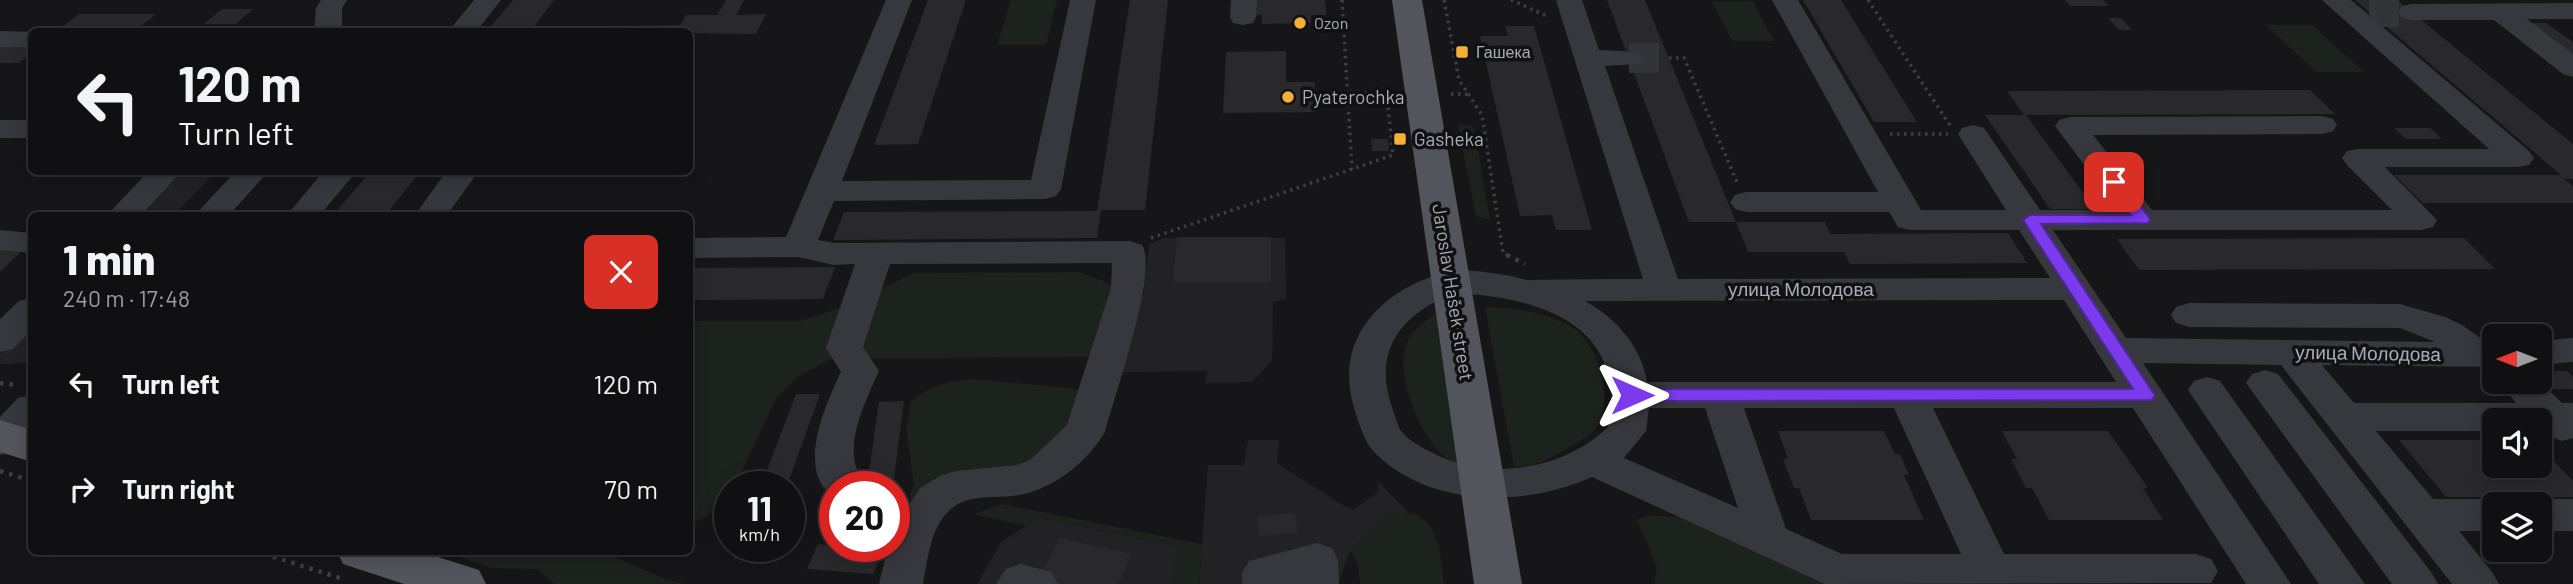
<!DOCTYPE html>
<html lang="en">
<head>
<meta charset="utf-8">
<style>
  :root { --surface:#101012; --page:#19191b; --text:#f1f3f6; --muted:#9c9d9f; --line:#303032 }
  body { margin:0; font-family:Barlow,sans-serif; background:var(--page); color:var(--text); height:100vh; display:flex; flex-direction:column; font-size:26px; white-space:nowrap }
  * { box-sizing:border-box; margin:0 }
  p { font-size:23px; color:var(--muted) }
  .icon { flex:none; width:38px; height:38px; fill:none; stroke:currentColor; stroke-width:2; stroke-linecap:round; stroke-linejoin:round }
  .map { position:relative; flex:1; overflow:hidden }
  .side { position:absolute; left:28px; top:212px; width:665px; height:343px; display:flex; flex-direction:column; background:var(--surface); border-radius:10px; box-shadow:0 4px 18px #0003,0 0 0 2px var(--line) }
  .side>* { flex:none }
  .guide { position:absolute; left:28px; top:28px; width:665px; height:147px; border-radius:10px; box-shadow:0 4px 18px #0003,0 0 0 2px var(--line); background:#101012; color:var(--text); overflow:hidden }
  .needle { width:46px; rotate:270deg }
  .fabs { position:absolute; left:2482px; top:324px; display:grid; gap:14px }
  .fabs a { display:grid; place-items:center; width:70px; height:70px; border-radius:10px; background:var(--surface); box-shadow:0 4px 18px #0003,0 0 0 2px var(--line); font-size:35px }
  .speed { position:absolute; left:714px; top:471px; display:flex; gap:14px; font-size:35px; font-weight:700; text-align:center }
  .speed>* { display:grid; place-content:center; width:91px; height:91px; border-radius:50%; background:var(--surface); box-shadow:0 4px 18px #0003,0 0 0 2px var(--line); line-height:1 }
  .speed small { font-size:18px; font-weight:400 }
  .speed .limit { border:10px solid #d22; background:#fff; color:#111 }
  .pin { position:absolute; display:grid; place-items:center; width:60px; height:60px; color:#fff; margin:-30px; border-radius:14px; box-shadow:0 4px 10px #0006 }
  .me { position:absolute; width:77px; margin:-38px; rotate:90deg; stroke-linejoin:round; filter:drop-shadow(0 0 5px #0008) }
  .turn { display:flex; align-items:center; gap:24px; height:147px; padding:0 35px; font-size:32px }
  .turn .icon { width:91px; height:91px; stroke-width:2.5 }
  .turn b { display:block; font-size:49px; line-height:60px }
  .round { display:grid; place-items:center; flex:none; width:74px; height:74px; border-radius:10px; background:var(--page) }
  .overview { display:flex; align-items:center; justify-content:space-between; height:119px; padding:0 35px }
  h1 { font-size:42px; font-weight:800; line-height:52px }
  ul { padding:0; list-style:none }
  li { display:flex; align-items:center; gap:21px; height:105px; padding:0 35px }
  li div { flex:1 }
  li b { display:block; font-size:26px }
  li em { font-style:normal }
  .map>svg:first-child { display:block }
</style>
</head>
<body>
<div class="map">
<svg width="2573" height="584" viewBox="0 0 2573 584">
  <rect width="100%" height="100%" fill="#161618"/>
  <path fill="#222225" d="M177,172H216L174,215H134Z
    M1164,238H1285L1286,299L1273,302L1272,361L1252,382L1205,383L1207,371L1119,372L1144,292L1149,244Z
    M31,321V363L0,364V354Z
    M1248,440H1279L1277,463L1344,506L1354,509L1377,493L1378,481L1408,512H1398L1350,550L1338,584H1199L1208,465H1244Z
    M1039,518L1178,547L1173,584H977L1001,542Z"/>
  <path fill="#1c231d" d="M1011,0H1057L1046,45H997Z
    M1753,1L1774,41H1732L1712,2Z
    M2266,25H2312L2364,72H2316Z
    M1458,124L1470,125L1474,128L1490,220L1476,216Z
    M1079,272L1118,287L1091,357L831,359L799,376L775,400L739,478L706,517L690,524V321H802L847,305L914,273Z
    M1485,307C1514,307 1553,313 1577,331C1599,348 1613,399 1598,425C1592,435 1574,445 1564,450C1547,460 1534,467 1514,467Z
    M1436,312L1457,464C1425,454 1389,369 1409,338C1415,328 1428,320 1436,312Z
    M973,379L1069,388L1086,394L1059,449L1006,471L966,469L941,480L911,506L910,495L914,484L906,428L911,401C932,386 948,380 973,379Z
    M1002,504L1202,544L1199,584H1173L1178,547L1039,518L1026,526L974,514Z
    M1398,512C1439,511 1441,553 1444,584H1360L1358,565L1350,550L1389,515Z
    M1648,515L1704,519L1831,576L1834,584H1654L1657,567L1637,520Z
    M442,551C487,551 544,547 588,551C623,555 651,578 686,584H554L537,569L492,568Z"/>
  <path fill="#29292c" d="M513,0H554L530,32H486Z
    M726,0H744L736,15L766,14L756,34L595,32L600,26L680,25L686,15H717Z
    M928,0H966L918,144L874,145Z
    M1130,0H1168L1145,210H1101L1097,238L833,240L844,212L1097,211Z
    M1250,0H1325L1326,15H1311V23L1262,24V15L1250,16Z
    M1607,0H1645L1736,222H1689Z
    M1803,0H1841L1917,122H1874Z
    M2065,0H2103L2109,6H2070Z
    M2355,0H2397L2573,144V179H2564L2573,186V203H2423L2394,175H2561Z
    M222,9H253L236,24H204Z
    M79,14H156L138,29H59Z
    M2108,18H2121L2132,30H2119Z
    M2527,23H2546L2573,42V57Z
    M1505,26H1534L1592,230H1556L1552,215L1520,216L1480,36H1508Z
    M0,46H32V53L19,63H0Z
    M1286,51V82H1315L1316,112L1223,113L1226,52Z
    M2310,90L2335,114L2026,115L2095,209H2050L1985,115H2024L2007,91Z
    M2394,128H2430L2442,139H2406Z
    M1371,139H1388L1389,151H1372Z
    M370,172H420L387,213H335Z
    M1736,222H1825L1830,234L2008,233L2027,263L1850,264L1844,252H1748Z
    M1177,237H1271V282H1173Z
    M2423,238H2464L2495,269L2139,270L2117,239Z
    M0,246H27L0,272Z
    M835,267L823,299L690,300V268Z
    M2539,371H2567L2573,377V389H2553L2539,375Z
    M796,394H820L787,486H761Z
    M904,401L893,486H867L879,402Z
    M1778,431H1884L1895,454H1900L1909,475H1904L1924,520H1811L1799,488H1794L1783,459H1788Z
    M2002,431H2108L2148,488H2143L2163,520H2049L2032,488H2026L2011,459H2017Z
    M2399,440H2494V466H2539V445L2573,481V497H2446Z
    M1295,513L1298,533L1258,536L1257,516Z
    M1060,538L1132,554L1118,584H1036Z
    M818,544L835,546L883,549L873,574L807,569Z
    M739,546H768L763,559H734Z"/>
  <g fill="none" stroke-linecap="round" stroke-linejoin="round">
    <path stroke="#333438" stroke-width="30" stroke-dasharray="30 15" stroke-linecap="butt" d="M2369,12H2411
      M1629,58H1669"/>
    <path stroke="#3d3f44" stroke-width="3.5" stroke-dasharray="2.5 4.5" stroke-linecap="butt" d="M1342,0L1352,169
      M1444,0L1459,80L1482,115L1503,253L1510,257
      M1511,0L1549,17
      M1868,0L1951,127
      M1669,58H1684L1737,182
      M1451,94H1469
      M1890,134H1948
      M1151,238L1393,155L1387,96L1347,91"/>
    <path stroke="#3d3f44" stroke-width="4.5" stroke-dasharray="3.5 6" stroke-linecap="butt" d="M1507,255L1525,264
      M0,383L17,385
      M0,471L32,481
      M255,551L340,578"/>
    <path fill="#37383d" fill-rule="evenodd" d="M321,0H347L342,8V32H314L316,8Z
      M474,0H501L476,32H448Z
      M886,0H912L842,181L1031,180L1070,0H1096L1061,189L1056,196L1045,199L834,201L818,240L834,243L1130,241L1142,245C1159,271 1114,397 1105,432C1087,462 1054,489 1019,495C997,499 969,493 951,509C930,527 928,559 923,584H879L888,546H894V508L905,511L920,488L942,475L956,471L1017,465L1030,460L1067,425L1111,288L1112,263L890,264L863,347L879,371C867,398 847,437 856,467C858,473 863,480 866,486H835V498C794,472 826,404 841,372L826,348L855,264L834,265L798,257L690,258V238L786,237Z
      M1231,0H1257L1256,17L1253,23L1243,25L1233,23L1230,17Z
      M1556,0H1582L1599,50L1639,52L1643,58L1639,64L1605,66L1678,279L2050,278L2019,230H1910L1898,227L1889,212H1746L1735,209L1730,202L1735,195L1746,192H1878L1772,0H1798L1921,210H2006L1958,134L1962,128L1973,125L1984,128L2040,210H2118L2055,126L2059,120L2070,117L2322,116L2333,119L2337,125L2333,131L2322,134L2093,135L2152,210H2392L2347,165L2342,158L2347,151L2358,149H2489L2322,0H2351L2529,151L2534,158L2529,165L2518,167H2385L2437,220L2433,227L2421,230H2053L2126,338L2435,342L2400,328L2189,327L2176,323L2171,315L2176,307L2189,303L2400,304L2445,317L2462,325L2486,342L2494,343V367L2322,365L2354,403H2516L2499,382L2539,381L2562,403H2573V438L2562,441L2539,431V420H2494V431H2376L2433,499H2494L2509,504H2494V531H2459L2492,572L2499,584H2452L2281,365L2143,363L2291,584H2246L2133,408H1933L2004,554H2196L2211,559L2218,571L2211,583L1825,584L1592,477C1525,507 1432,508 1376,454C1365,444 1360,426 1355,411C1332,341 1380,289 1447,272C1466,268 1492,273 1511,276C1517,277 1525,281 1532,280C1569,279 1606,279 1643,279ZM1455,293C1515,296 1601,312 1610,385C1612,399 1612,416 1607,428C1563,470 1487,482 1433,453C1423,448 1409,441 1402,432C1397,426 1395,415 1392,407C1372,350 1402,313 1455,293ZM2064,300L2116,382H1647C1641,346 1616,318 1585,301ZM1649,408H1705L1738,508L1624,458L1646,431ZM1744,408H1894L1961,554H1842L1786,529Z
      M2573,3V19H2527L2573,54V77L2563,74L2494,20H2411L2402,18L2398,12L2402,6L2411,4Z
      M0,31L35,32H32V47H0Z
      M0,120H32V138H0Z
      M148,172H181L141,215H107Z
      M235,172H268L229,215H195Z
      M323,172H356L320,215H287Z
      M446,172H478L447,215H415Z
      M0,230L32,233V253L0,250Z
      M32,298V330L13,349L0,352V319L19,301Z
      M2573,338V362L2539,365V341Z
      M2265,370L2278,374L2431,572L2438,584H2392L2246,383L2252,374Z
      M2207,377L2220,381L2365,584H2319L2188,390L2194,381Z
      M32,395V432L14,451L0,455V417L18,398Z
      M2539,499H2573V531H2539V504H2524Z
      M1317,543L1332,548L1338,560L1339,584H1242V573L1249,561Z
      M1021,564L1051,572L1058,584H996L1006,569Z"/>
    <path fill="#53555c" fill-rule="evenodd" d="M1392,0H1422L1522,584H1474Z
      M0,420L32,430V462L0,452Z
      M337,551H419L479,570L486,584H404L343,564Z"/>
  </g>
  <path fill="#7c3aed" stroke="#51269a" stroke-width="2" d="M2114,178L2119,179L2148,216L2150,220L2148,223L2041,224L2152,391L2155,395L2152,400L1632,401L1623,395L1632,389H2133L2023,220L2030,215H2131L2106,182Z"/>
  <g fill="#f2b134" stroke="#111113" stroke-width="2.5">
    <circle cx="1300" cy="23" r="7"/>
    <rect x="1455" y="45" width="14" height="14" rx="3.5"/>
    <circle cx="1288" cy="97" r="7"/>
    <rect x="1393" y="132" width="14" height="14" rx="3.5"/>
  </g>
  <g text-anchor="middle" stroke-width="7" stroke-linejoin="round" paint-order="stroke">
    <g font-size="16" fill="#a8adb8" stroke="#111113" text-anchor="start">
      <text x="1314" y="29">Ozon</text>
      <text x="1476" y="58">Гашека</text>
    </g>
    <g font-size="19" fill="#a8adb8" stroke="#111113" text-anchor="start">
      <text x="1302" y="104">Pyaterochka</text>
      <text x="1414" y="146">Gasheka</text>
    </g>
    <g font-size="19" fill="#a8adb8" stroke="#111113">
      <text x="1801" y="296">улица Молодова</text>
      <text transform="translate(1453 292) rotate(81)" y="7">Jaroslav Hašek street</text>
      <text transform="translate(2368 353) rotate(1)" y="7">улица Молодова</text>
    </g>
  </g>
</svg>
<div class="fabs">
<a><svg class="needle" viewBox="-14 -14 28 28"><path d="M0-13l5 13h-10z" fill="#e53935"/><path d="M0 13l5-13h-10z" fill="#9c9d9f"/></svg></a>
<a><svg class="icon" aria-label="sound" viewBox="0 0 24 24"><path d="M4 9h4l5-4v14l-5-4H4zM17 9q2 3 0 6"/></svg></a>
<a><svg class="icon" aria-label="layers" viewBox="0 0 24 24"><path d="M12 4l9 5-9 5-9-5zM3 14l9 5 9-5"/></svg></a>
</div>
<div class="speed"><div>11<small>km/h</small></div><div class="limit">20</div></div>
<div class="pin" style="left:2114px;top:182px;background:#d93025"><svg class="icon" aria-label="arrive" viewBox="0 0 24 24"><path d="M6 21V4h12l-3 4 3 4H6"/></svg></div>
<svg class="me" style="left:1632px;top:395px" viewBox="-20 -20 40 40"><path d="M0-17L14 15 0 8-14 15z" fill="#7c3aed" stroke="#fff" stroke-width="4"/></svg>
<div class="guide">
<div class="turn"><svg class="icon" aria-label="left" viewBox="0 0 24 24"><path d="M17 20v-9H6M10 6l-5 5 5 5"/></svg><div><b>120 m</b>Turn left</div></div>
</div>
<section class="side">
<div class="overview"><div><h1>1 min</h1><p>240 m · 17:48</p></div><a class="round" style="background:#d93025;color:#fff"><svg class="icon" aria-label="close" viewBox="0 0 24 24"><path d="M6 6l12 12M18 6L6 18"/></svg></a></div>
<ul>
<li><svg class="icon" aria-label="left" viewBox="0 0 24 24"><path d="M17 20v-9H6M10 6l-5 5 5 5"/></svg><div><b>Turn left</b></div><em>120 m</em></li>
<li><svg class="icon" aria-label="right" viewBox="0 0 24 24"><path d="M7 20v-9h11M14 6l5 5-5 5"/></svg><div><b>Turn right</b></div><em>70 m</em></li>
</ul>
</section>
</div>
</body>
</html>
